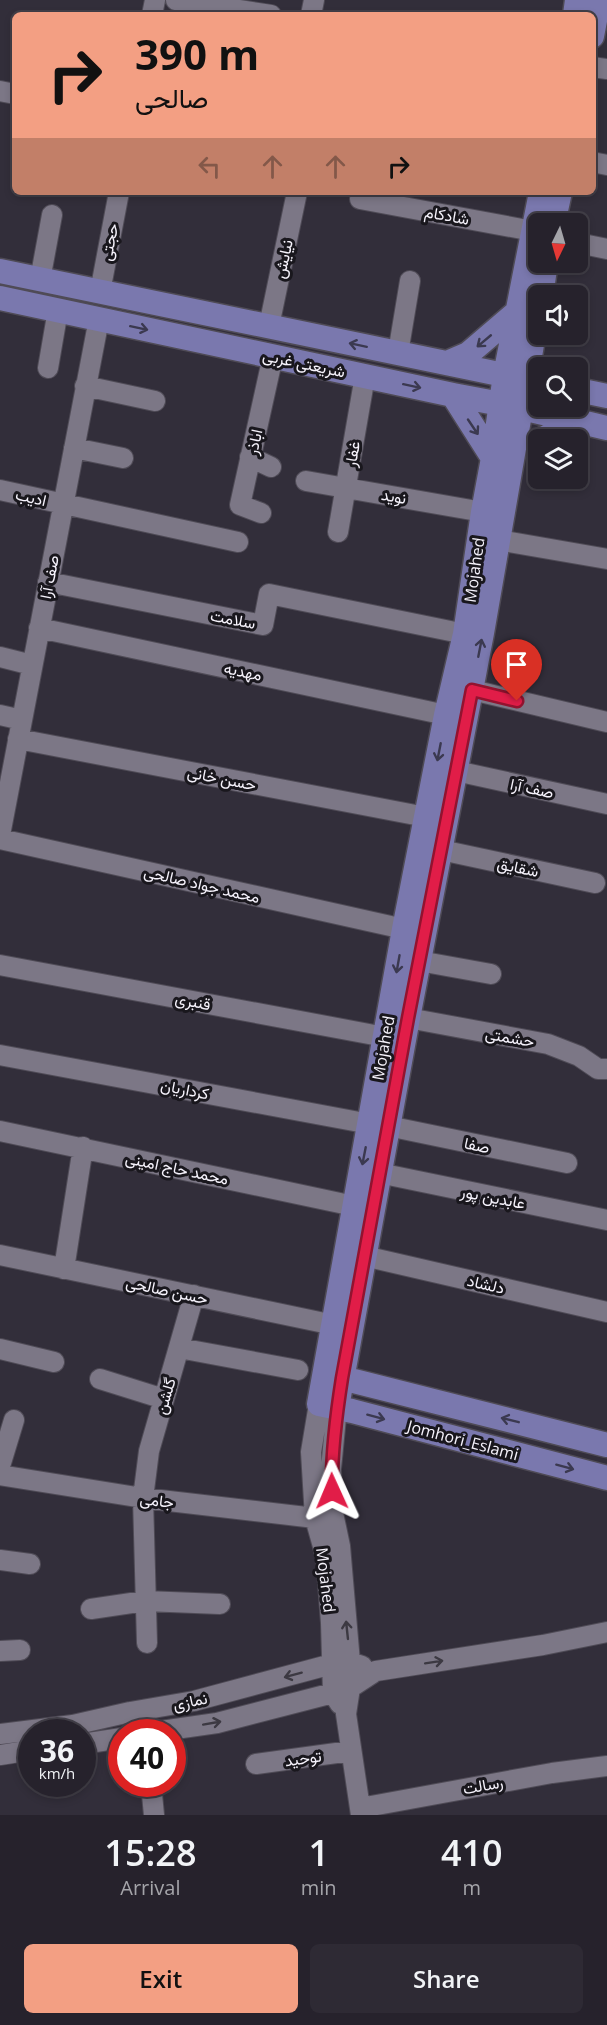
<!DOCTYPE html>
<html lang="en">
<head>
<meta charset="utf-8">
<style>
  :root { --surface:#26222c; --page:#2e2a34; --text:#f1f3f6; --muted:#a4a4a9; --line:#423f48; --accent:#f39f83 }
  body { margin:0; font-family:"Open Sans",Vazirmatn,sans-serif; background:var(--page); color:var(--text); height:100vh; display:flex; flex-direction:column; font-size:22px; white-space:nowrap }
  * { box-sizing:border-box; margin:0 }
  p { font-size:20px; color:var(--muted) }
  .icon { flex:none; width:33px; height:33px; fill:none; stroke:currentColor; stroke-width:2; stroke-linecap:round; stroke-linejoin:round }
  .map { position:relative; height:1815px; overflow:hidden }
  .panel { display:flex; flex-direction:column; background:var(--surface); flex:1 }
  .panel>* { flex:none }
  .guide { position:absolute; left:12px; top:12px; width:584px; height:183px; border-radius:9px; box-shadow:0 3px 9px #0003,0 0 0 2px var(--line); background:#f39f83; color:#111; overflow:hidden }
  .needle { width:39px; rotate:185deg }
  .fabs { position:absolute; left:528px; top:213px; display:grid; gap:12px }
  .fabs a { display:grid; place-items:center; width:60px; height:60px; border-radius:9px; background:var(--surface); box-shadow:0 3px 9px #0003,0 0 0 2px var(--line); font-size:30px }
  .speed { position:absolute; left:18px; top:1719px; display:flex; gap:12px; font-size:30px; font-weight:700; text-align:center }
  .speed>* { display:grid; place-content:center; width:78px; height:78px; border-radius:50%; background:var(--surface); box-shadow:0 3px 9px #0003,0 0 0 2px var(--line); line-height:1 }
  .speed small { font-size:15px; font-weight:400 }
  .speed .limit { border:9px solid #d22; background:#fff; color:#111 }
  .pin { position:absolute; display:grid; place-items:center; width:51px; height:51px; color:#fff; margin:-62px -26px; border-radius:50% 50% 50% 0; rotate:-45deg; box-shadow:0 0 6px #0007 }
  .pin .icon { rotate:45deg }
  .me { position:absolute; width:66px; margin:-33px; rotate:359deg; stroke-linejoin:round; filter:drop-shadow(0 0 4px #0008) }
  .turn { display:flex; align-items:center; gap:21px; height:126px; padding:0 24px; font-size:27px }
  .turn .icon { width:78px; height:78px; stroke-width:2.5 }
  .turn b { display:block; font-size:42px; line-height:51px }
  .lanes { display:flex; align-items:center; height:57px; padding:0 24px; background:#0003; justify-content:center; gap:30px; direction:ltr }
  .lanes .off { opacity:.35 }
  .eta { display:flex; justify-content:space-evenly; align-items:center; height:102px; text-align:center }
  .eta b { font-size:36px; font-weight:600; line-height:42px }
  .button { display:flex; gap:12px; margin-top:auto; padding:12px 24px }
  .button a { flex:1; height:69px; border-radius:9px; background:var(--accent); color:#111; font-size:24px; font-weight:600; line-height:69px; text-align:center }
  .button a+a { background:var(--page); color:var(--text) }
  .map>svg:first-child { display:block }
</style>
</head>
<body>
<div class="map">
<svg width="607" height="1815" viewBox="0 0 607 1815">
  <rect width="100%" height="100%" fill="#322e3a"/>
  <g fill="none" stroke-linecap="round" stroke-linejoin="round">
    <defs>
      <path id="minor" d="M176,0L271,15
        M152,15L155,0
        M311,15L314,0
        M592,67L607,69
        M0,91L15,94
        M592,162L607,165
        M360,199L533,231
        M578,243L607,249
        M40,280L52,215
        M100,292L119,192
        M269,326L297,192
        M398,353L410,281
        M48,368L58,310
        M85,386L155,401
        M74,448L123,458
        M250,457L271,467
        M306,481L483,512
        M0,490L238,542
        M261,513L240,505L273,356
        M338,532L365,376
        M498,540L607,559
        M48,582L263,625L269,594L465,634
        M39,628L446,715
        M0,657L32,665
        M472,690L607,722
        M0,715L22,720
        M18,739L426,817
        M456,771L607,804
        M0,835L99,319
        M0,839L404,929
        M441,850L595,883
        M419,961L491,974
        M0,965L385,1037
        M408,1018L548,1044L579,1056L598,1069H607
        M0,1055L370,1124
        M388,1126L567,1163
        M0,1131L354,1206
        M379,1173L607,1220
        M0,1255L334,1325
        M364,1256L607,1312
        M64,1269L83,1147
        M179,1348L298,1370
        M0,1349L54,1362
        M100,1379L164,1399
        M319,1404L311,1452L315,1518L326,1557L331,1623L333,1693L340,1704
        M337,1407L331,1469L333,1513L340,1546L350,1662V1688L346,1714L361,1815
        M0,1466L14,1420
        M0,1475L143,1498L315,1518
        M0,1560L30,1564
        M91,1609L145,1601L220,1604
        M147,1643L143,1498L149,1451L194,1295
        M0,1651L20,1650
        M154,1732L217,1723L333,1693L350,1688L376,1671L543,1645L607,1632
        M0,1734L73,1725L130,1712L194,1701L332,1664L350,1662L362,1666
        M82,1744L122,1738
        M0,1755L32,1750
        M256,1764L351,1751
        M151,1784L154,1815
        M360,1808L552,1773L607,1766"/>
      <path id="major" d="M575,15L577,0
        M592,36L599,0
        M541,192L505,375L493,458L483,512L465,634L446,715L404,929L319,1404L352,1411L607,1478
        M553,224L560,192
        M0,271L519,378
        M541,296L546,262
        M0,298L453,395L522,408L607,428
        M447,363L468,354L517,312
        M578,390L607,396
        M453,395L493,458
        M541,440L576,422L573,414
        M327,1375L342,1378L607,1445
        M337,1407L408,1018L482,633L538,310"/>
    </defs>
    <use href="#minor" stroke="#4f4b56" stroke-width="22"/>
    <use href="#major" stroke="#4f4b56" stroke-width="27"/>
    <use href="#minor" stroke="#7c7786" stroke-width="20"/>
    <use href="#major" stroke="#7a78ae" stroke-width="24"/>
  </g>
  <defs><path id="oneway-shaft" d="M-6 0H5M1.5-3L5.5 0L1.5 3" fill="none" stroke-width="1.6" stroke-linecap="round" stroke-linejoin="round" transform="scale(1.5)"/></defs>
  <g stroke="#3b3950">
    <use href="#oneway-shaft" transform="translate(139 328) rotate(12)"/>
    <use href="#oneway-shaft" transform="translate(484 341) rotate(140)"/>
    <use href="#oneway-shaft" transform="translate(358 345) rotate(-168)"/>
    <use href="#oneway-shaft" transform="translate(412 386) rotate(12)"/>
    <use href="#oneway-shaft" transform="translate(473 427) rotate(56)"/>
    <use href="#oneway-shaft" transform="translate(480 648) rotate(-79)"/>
    <use href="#oneway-shaft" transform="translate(439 752) rotate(101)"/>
    <use href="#oneway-shaft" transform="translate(398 964) rotate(100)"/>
    <use href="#oneway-shaft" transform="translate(364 1156) rotate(101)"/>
    <use href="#oneway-shaft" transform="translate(376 1417) rotate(15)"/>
    <use href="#oneway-shaft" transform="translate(510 1420) rotate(-166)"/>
    <use href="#oneway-shaft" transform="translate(565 1467) rotate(15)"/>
  </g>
  <g stroke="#3c3942">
    <use href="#oneway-shaft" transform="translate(347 1630) rotate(-96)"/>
    <use href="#oneway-shaft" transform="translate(434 1662) rotate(-9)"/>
    <use href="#oneway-shaft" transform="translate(293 1675) rotate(165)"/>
    <use href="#oneway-shaft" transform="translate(212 1723) rotate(-10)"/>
  </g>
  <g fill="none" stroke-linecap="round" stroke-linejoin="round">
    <defs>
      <path id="route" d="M332,1491C331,1453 336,1416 342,1378L408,1018L472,690L517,701"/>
    </defs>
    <use href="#route" stroke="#92132f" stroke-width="15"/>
    <use href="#route" stroke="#e11d48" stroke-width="10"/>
  </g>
  <g text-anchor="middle" stroke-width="6" stroke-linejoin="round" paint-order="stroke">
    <g font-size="16" fill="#f6f3fc" stroke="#19171d">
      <text transform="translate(447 215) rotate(10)" y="6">شادکام</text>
      <text transform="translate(109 242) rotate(-79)" y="6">حجتی</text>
      <text transform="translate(283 259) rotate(-78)" y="6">نیایش</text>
      <text transform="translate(304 363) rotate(12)" y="6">شریعتی غربی</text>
      <text transform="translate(254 442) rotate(-78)" y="6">اباذر</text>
      <text transform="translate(352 454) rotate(-80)" y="6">غفار</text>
      <text transform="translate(394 496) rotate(10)" y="6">نوید</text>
      <text transform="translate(31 497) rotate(13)" y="6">ادیب</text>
      <text transform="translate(474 570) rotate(-82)" y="6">Mojahed</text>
      <text transform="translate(49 577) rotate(-79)" y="6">صف آرا</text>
      <text transform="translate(233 619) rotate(11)" y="6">سلامت</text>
      <text transform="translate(243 671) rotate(12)" y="6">مهدیه</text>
      <text transform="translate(222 778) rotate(11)" y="6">حسن خانی</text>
      <text transform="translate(532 788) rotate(12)" y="6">صف آرا</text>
      <text transform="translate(518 867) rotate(12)" y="6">شقایق</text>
      <text transform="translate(202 884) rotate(13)" y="6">محمد جواد صالحی</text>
      <text transform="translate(193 1001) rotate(11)" y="6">قنبری</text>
      <text transform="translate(510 1037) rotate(10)" y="6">حشمتی</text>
      <text transform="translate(383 1048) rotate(-80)" y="6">Mojahed</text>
      <text transform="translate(185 1089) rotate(11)" y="6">کرداریان</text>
      <text transform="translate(477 1145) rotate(12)" y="6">صفا</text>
      <text transform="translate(177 1168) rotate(12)" y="6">محمد حاج امینی</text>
      <text transform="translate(493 1197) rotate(11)" y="6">عابدین پور</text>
      <text transform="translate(486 1284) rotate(13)" y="6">دلشاد</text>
      <text transform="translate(167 1290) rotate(12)" y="6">حسن صالحی</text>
      <text transform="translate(165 1396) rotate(-74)" y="6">گلشن</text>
      <text transform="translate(463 1440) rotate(15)" y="6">Jomhori_Eslami</text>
      <text transform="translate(157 1500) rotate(7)" y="6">جامی</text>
      <text transform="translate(326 1580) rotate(83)" y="6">Mojahed</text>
      <text transform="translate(190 1701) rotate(-12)" y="6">نمازی</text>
      <text transform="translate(303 1758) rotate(-8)" y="6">توحید</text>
      <text transform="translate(483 1785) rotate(-10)" y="6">رسالت</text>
    </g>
  </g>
</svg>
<div class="fabs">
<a><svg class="needle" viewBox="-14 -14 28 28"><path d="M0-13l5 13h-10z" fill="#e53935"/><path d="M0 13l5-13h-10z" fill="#a4a4a9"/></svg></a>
<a><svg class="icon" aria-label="sound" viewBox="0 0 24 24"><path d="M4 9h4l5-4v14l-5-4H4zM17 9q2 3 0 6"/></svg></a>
<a><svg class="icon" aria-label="search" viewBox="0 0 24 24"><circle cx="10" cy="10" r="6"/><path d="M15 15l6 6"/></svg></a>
<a><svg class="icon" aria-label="layers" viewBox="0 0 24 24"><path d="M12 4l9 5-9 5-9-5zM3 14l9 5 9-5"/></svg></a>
</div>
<div class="speed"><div>36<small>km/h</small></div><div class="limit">40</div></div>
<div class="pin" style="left:517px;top:701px;background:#d93025"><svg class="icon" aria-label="arrive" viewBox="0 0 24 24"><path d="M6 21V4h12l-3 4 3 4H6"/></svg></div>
<svg class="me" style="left:332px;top:1491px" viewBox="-20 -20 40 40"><path d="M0-17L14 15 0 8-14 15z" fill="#e11d48" stroke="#fff" stroke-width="4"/></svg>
<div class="guide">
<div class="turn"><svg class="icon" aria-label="right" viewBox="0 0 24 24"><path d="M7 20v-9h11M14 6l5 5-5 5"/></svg><div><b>390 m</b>صالحی</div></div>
<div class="lanes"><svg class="icon off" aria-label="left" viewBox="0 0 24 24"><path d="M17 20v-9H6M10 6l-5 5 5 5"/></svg><svg class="icon off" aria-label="ahead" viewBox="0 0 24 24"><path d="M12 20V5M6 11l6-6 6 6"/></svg><svg class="icon off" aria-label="ahead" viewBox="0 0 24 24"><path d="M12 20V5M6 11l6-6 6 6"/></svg><svg class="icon" aria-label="right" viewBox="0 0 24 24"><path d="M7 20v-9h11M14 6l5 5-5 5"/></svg></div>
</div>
</div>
<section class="panel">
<div class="eta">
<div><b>15:28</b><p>Arrival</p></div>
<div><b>1</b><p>min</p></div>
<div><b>410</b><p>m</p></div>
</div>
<div class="button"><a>Exit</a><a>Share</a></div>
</section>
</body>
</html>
